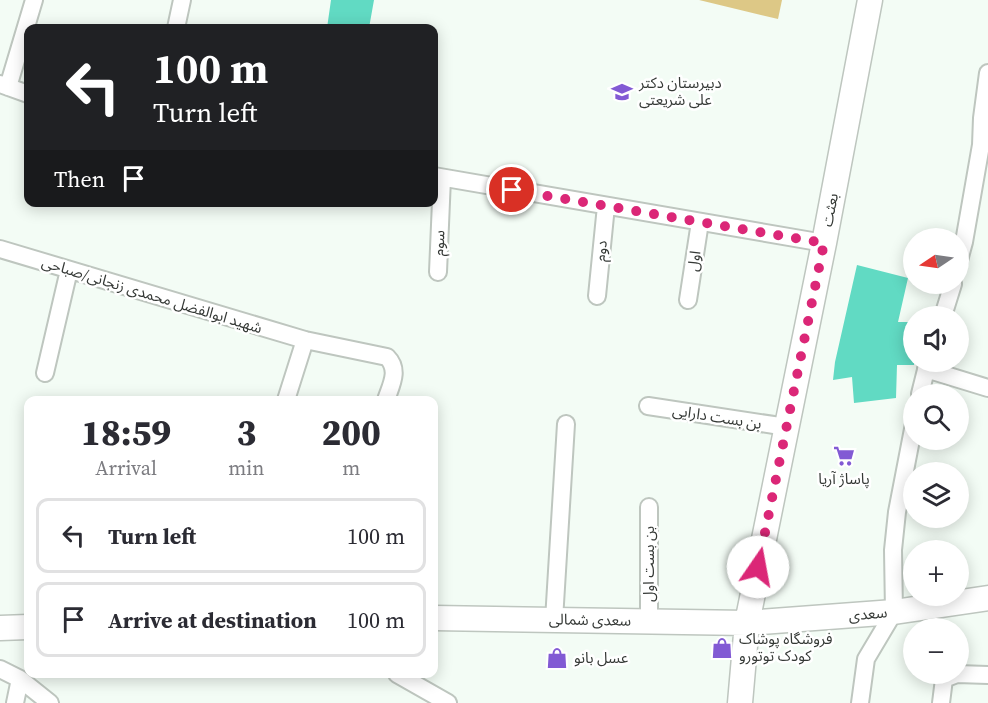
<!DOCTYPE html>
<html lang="en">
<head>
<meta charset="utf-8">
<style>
  :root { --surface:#fff; --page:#f7f7f7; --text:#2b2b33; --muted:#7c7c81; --line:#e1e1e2 }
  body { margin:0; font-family:"Source Serif 4","Noto Sans Arabic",serif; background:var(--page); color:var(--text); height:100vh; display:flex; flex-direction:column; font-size:22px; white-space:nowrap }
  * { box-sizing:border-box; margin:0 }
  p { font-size:20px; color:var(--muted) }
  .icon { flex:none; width:33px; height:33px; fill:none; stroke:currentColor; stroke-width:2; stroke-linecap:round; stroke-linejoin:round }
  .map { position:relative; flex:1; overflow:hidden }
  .panel { position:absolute; left:24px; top:396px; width:414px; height:282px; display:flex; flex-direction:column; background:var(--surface); border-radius:12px; box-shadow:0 3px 15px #0003 }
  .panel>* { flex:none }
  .guide { position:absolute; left:24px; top:24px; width:414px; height:183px; border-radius:12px; box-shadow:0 3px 15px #0003; background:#202124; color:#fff; overflow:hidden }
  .needle { width:39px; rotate:257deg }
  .buttons { position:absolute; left:903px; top:228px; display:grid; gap:12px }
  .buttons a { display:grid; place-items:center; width:66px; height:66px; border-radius:50%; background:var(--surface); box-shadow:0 3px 15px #0003; font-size:30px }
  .pin { position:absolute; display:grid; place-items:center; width:51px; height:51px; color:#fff; margin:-26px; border:3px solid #fff; border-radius:50%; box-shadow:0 2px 6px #0007 }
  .me { position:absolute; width:66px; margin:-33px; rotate:12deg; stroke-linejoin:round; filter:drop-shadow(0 0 4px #0008) }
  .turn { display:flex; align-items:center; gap:21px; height:126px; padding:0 30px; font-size:27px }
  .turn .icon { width:78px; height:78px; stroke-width:2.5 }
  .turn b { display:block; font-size:42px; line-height:51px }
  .then { display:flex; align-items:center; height:57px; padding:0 30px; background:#0003; gap:12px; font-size:22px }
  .eta { display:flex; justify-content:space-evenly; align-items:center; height:102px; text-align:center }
  .eta b { font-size:36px; font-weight:800; line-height:42px }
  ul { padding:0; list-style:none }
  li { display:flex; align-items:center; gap:18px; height:75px; margin:0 12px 9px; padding:0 18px; border:3px solid var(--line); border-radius:12px }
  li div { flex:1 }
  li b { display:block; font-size:22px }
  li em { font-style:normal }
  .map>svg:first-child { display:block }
</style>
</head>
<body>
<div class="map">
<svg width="988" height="703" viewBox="0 0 988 703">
  <rect width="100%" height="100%" fill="#f3fcf5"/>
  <path fill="#ddc886" d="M699,0H782L778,19Z"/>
  <path fill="#61dac3" d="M331,0H374L369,28H327Z
    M857,265L908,278L898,322H914V365H897L896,398L854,403L852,377L833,380L835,362Z"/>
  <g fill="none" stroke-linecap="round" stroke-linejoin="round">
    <defs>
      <path id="street" d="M176,28L182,0
        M0,84L28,94
        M8,87L34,0
        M434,176L824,243
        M0,249L305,340L387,357C400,370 391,385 386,400
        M958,264L964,242L981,145L982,118L988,73
        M438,272L442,178
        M597,296L606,206
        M688,300L700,222
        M943,316L953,284
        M926,369L988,388
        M45,373L69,270
        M920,394L928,362
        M286,400L305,340
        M648,406L787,427
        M554,620L566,424
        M649,622V507
        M0,669L20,679L50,703
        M397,674L448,703
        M15,703L20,679
        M860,703L866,659L894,612L893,550L897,512L914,424
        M941,703L944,679L957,674L988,675"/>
      <path id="secondary" d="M434,618L747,623L894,612L988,598
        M0,628L28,627
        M740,703L747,623L824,243L870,0"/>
    </defs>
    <use href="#street" stroke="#bec6bf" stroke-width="20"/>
    <use href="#secondary" stroke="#bec6bf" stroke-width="27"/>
    <use href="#street" stroke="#fff" stroke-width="16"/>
    <use href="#secondary" stroke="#fff" stroke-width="24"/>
  </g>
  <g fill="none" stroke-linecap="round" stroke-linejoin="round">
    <path stroke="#db2777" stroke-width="10" stroke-dasharray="0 18" d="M512,190L824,243L758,567"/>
  </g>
  <defs>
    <symbol id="school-bare" viewBox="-9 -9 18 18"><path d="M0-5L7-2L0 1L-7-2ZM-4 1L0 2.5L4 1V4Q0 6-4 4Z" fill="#825ad4" stroke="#fff" stroke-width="2.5" paint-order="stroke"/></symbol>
    <symbol id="supermarket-bare" viewBox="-9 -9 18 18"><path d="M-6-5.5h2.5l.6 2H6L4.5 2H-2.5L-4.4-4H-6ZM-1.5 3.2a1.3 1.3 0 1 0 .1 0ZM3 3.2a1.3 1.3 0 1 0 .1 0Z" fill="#825ad4" stroke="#fff" stroke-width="2.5" paint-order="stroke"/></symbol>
    <symbol id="shop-bare" viewBox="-9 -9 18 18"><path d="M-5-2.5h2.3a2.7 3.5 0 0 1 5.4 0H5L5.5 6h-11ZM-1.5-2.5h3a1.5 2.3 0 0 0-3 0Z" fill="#825ad4" stroke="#fff" stroke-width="2.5" paint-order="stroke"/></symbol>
  </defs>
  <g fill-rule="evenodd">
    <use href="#school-bare" x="607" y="77" width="30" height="30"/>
    <use href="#supermarket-bare" x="829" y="441" width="30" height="30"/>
    <use href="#shop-bare" x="707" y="633" width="30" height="30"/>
    <use href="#shop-bare" x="542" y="643" width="30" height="30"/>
  </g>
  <g text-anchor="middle" stroke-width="5" stroke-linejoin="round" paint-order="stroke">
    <g font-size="15" fill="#353936" stroke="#fff" text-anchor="start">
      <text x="639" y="88">دبیرستان دکتر<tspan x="639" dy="17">علی شریعتی</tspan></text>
      <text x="844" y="484" text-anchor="middle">پاساژ آریا</text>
      <text x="739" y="644">فروشگاه پوشاک<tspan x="739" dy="17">کودک توتورو</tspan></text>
      <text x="574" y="663">عسل بانو</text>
    </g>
    <g font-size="15" fill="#353936" stroke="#fff">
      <text transform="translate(830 210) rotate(-79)" y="5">بعثت</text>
      <text transform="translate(439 243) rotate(-88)" y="5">سوم</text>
      <text transform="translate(601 251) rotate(-85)" y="5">دوم</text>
      <text transform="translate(694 261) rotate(-82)" y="5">اول</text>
      <text transform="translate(152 295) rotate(17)" y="5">شهید ابوالفضل محمدی زنجانی/صباحی</text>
      <text transform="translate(717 417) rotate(9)" y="5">بن بست دارایی</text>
      <text transform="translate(649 564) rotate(-90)" y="5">بن بست اول</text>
      <text transform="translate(868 614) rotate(-5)" y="5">سعدی</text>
      <text transform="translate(590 620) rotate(1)" y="5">سعدی شمالی</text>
    </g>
  </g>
</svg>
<div class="buttons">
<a><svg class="needle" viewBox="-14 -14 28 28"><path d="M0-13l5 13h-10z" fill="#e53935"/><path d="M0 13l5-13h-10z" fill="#7c7c81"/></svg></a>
<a><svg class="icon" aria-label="sound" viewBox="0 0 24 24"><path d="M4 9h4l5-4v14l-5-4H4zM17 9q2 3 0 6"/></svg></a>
<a><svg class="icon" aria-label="search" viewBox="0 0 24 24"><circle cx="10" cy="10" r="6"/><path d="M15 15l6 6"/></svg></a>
<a><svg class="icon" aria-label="layers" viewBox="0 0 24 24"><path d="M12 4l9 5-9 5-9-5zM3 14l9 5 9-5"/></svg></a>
<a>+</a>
<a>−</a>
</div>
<div class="pin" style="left:512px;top:190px;background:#d93025"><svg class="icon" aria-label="arrive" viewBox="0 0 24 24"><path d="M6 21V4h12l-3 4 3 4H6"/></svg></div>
<svg class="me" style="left:758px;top:567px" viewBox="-20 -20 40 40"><circle r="19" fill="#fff"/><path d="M0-13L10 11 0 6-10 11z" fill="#db2777"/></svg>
<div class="guide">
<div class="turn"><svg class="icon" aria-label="left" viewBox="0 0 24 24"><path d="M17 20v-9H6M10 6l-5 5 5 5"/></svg><div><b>100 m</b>Turn left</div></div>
<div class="then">Then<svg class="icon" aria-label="arrive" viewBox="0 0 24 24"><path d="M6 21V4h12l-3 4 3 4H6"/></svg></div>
</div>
<section class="panel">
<div class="eta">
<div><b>18:59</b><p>Arrival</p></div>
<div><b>3</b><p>min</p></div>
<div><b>200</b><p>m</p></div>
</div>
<ul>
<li><svg class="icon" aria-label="left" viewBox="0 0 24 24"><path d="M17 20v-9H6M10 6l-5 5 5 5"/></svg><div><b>Turn left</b></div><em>100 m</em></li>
<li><svg class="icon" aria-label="arrive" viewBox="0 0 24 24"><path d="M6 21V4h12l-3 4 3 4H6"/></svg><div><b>Arrive at destination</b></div><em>100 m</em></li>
</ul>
</section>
</div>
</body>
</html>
